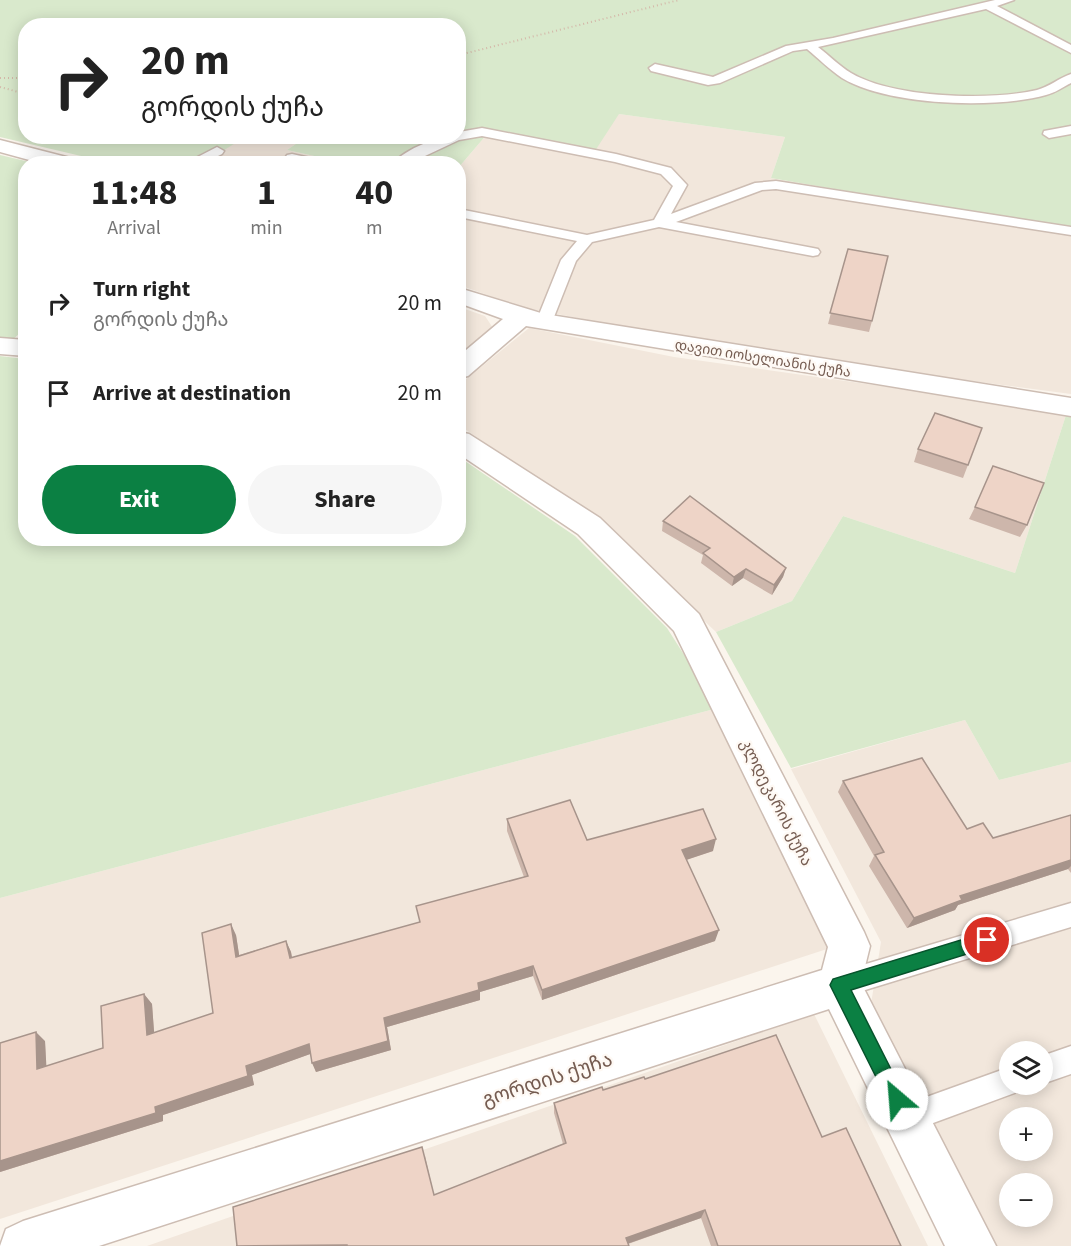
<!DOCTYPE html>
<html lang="en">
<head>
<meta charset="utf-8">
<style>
  :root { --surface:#fff; --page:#f6f6f6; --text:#222; --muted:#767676; --accent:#0b8043 }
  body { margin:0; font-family:"Source Sans 3","Noto Sans Georgian",sans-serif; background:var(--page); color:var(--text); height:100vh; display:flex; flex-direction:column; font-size:22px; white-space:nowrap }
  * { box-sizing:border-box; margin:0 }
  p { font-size:20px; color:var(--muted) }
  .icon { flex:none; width:33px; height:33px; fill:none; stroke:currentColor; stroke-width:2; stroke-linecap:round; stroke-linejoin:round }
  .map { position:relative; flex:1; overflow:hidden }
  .panel { position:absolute; left:18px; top:156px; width:448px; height:390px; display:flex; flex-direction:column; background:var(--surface); border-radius:24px; box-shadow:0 3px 15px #0003 }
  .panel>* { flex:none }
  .top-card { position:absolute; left:18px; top:18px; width:448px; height:126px; border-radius:24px; box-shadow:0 3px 15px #0003; background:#fff; color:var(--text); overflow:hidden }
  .fabs { position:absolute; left:999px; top:1041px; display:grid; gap:12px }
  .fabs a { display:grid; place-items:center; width:54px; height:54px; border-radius:50%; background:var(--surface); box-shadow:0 3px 15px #0003; font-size:30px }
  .pin { position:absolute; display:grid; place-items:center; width:51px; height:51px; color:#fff; margin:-26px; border:3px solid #fff; border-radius:50%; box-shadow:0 2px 6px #0007 }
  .me { position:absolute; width:66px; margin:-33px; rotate:333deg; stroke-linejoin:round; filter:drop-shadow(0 0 4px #0008) }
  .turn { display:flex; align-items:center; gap:21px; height:126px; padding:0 24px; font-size:27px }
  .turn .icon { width:78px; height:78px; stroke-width:2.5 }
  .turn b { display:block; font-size:42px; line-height:51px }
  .eta { display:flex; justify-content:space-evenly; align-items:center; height:102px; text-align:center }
  .eta b { font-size:36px; font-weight:700; line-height:42px }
  .button { display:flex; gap:12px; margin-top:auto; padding:12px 24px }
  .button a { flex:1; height:69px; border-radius:36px; background:var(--accent); color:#fff; font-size:24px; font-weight:700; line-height:69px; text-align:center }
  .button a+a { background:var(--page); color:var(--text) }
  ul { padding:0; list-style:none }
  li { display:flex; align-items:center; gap:18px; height:90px; padding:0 24px }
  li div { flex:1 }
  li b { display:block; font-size:22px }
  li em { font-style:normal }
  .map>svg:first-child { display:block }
</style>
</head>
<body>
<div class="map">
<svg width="1071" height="1246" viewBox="0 0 1071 1246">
  <rect width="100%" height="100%" fill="#fbf5ed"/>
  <path fill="#f2e7dc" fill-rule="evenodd" d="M619,114L785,137L771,178L1071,230V394L758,353L521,307L459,285V167L488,133Z
    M245,136L306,137L287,150L346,163L202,164Z
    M459,307L485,316L495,331L459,362Z
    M529,328L674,357L1067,412L1015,573L843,516L792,601L716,632L600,522L459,425V385Z
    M718,708L830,948L0,1219V898Z
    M965,720L999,780L1071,762V1246H992L870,1010L881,942L791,769ZM1010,1052H1042V1084H1010ZM1010,1118H1042V1150H1010ZM1010,1184H1042V1216H1010Z
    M814,1014L928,1246H147Z"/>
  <path fill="#d9e9cc" d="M0,0H1071V230L771,178L785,137L619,114L593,154L488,133L459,167V164L346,163L287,150L306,137L459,136V26H26V136L245,137L202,164L111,163L0,137Z
    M0,155L34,163L26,164L25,329L0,350Z
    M0,356L25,359L26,538H459V457L575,536L667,628L718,708L0,898Z
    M1067,412L1071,413V762L999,780L965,720L791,768L716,632L792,601L843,516L1015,573Z"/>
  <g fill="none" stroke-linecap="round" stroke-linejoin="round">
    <defs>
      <path id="service" d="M995,0H1014L997,6L1071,45V53L986,9L818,47C829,55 839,66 851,73C893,98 990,101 1037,90C1049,87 1059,78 1071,74V83C1063,87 1055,93 1046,95C996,109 888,106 842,78C830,70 818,58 807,49L793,51L720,83L708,85L651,71L649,68L655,64L713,77L786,46L833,38Z
        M1071,126V134L1049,138L1043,134L1044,131Z
        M482,128L616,154L671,168L687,185L671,214L755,183L776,181L1071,227V235L776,189L762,190L676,222L813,248L818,249L820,252L818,255L813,256L659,227L592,242L576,261L552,322L544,327L536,322L561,260L577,241L459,217V209L587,235L654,220L673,186L661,174L615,162L482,136L459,140L408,164H392C407,148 438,136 459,136V132Z
        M217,147L224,151L222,154L202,164H184Z
        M292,154L324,161L325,164H299L287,161L285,158L287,155Z
        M1071,903V927L839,998L829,994L826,985L829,976L839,972Z
        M1071,1046V1074L1042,1084V1056Z
        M1010,1067V1084H1023L1020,1091L906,1133L896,1128L891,1118L896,1108Z"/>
      <path id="minor" d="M0,140L78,160L81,164H44L0,152Z
        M459,288L544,314L1071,398V416L526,326L468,376L459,378V356L503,319L459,303Z
        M0,338L26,340V356L0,354Z
        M459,432L469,434L600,518L699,614L864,932L870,946L861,983L996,1246H945L829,1009L99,1246H0L6,1229L23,1221L822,970L828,947L674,631L578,534L459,454Z"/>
    </defs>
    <use href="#service" stroke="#cdbdb3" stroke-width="3"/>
    <use href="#minor" stroke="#cdbdb3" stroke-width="3"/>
    <path stroke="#d4b8a9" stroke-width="2" stroke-dasharray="1 3" stroke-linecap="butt" d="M459,55L679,0
      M0,78H26
      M0,87L26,94"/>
    <use href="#service" fill="#fff" fill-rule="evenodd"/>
    <use href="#minor" fill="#fff" fill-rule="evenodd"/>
  </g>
  <path fill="#cdb6ab" d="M848,249L872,321L869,332L828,324Z
    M982,428L963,478L914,462L918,449Z
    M975,507L1027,525L1020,537L969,519Z
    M663,521L786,568L783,577L772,595L743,578L732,586L701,563L703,555L662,531Z
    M843,781L993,838L1071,815V873L1068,869L958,905L955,910L907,928L869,866L874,856L838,792Z
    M507,819L587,840L713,851L686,860L715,941L542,1000L533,976L480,992V1000L387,1027L391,1050L316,1072L310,1054L252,1075L254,1085L163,1115V1121L0,1172L45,1041L46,1066L103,1048L144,994L152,1004L154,1033L213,1013L236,935L239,955L286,941L291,952L292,958L420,922L524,877L507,831Z
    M645,1079L822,1137L901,1246H711L701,1218L628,1244L236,1246L425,1156L434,1195L563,1144L554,1113V1103Z"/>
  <path fill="#a7948b" d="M786,568L783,577L772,595L774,585Z
    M746,569L743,578L732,586L734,577Z
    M716,839L713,851L680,862L682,850Z
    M1071,860V866L1068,869L958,905L955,910L907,928L914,918L960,896Z
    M231,924L236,935L241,967L236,957Z
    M719,930L715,941L542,1000V990Z
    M286,941L291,952L294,969L290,958Z
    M533,966V976L480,992V1000L387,1027L391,1050L316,1072L312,1063L384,1018L478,983Z
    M144,994L152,1004L155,1044L147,1035Z
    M36,1032L45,1041L47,1077L37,1069Z
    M309,1044L313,1053L252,1075L254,1085L163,1115V1121L0,1172V1161L155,1107L246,1066Z
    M705,1210L701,1218L624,1245L626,1238Z"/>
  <path fill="#eed4c7" stroke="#a7948b" stroke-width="1.5" d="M848,249L888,256L872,321L830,313Z
    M935,413L982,428L968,465L918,449Z
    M993,466L1044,483L1027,525L975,507Z
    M690,496L786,568L774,585L746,569L734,577L703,553L710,548L663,521Z
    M922,758L967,829L983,823L993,838L1071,815V860L960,896L962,900L914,918L875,855L884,852L843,781Z
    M570,800L587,840L703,809L716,839L682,850L719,930L542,990L533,966L478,983L479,990L384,1018L388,1041L312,1063L309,1044L246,1066L248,1076L155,1107L156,1113L0,1161V1043L36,1032L37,1069L103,1048L101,1006L144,994L147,1035L213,1013L202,933L231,924L236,957L286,941L290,958L420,922L416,906L528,876L507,819Z
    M776,1035L822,1137L846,1128L901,1246H718L705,1210L626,1238L629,1246H347V1245L236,1246H237L233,1207L422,1147L434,1195L566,1143L554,1103L602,1087L603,1090L644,1077L645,1079Z"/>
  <path fill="#0b8043" stroke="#07532c" stroke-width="1.5" d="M987,932L993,935L995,940L993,946L851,990L906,1099L903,1105L897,1108L890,1105L830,985L833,979Z"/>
  <g text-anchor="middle" stroke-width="4.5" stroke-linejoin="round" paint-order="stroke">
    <g font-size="14" fill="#755c51" stroke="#fef9f4">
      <text transform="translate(763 358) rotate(9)" y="5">დავით იოსელიანის ქუჩა</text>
    </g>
    <g font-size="16" fill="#755c51" stroke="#fef9f4">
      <text transform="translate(777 802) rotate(63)" y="6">კლდეკარის ქუჩა</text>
    </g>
    <g font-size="20" fill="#755c51" stroke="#fef9f4">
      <text transform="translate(547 1079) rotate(-18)" y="7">გორდის ქუჩა</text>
    </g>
  </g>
</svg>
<div class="fabs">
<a><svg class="icon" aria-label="layers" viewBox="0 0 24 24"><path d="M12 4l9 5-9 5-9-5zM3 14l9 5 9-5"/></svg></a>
<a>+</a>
<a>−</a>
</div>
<div class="pin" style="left:987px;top:940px;background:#d93025"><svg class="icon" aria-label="arrive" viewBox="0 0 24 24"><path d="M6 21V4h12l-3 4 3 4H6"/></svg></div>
<svg class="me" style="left:897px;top:1099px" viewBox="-20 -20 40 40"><circle r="19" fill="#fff"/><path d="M0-13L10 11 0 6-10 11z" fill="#0b8043"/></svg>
<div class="top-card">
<div class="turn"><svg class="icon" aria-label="right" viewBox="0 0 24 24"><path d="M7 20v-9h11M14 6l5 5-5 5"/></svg><div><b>20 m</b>გორდის ქუჩა</div></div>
</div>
<section class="panel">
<div class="eta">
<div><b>11:48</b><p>Arrival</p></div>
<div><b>1</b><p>min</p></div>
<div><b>40</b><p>m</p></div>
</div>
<ul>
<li><svg class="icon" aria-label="right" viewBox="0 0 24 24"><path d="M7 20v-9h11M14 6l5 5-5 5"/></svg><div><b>Turn right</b><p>გორდის ქუჩა</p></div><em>20 m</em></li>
<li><svg class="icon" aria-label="arrive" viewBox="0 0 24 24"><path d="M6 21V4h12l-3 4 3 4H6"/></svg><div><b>Arrive at destination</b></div><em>20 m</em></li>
</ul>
<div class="button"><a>Exit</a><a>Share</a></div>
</section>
</div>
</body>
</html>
